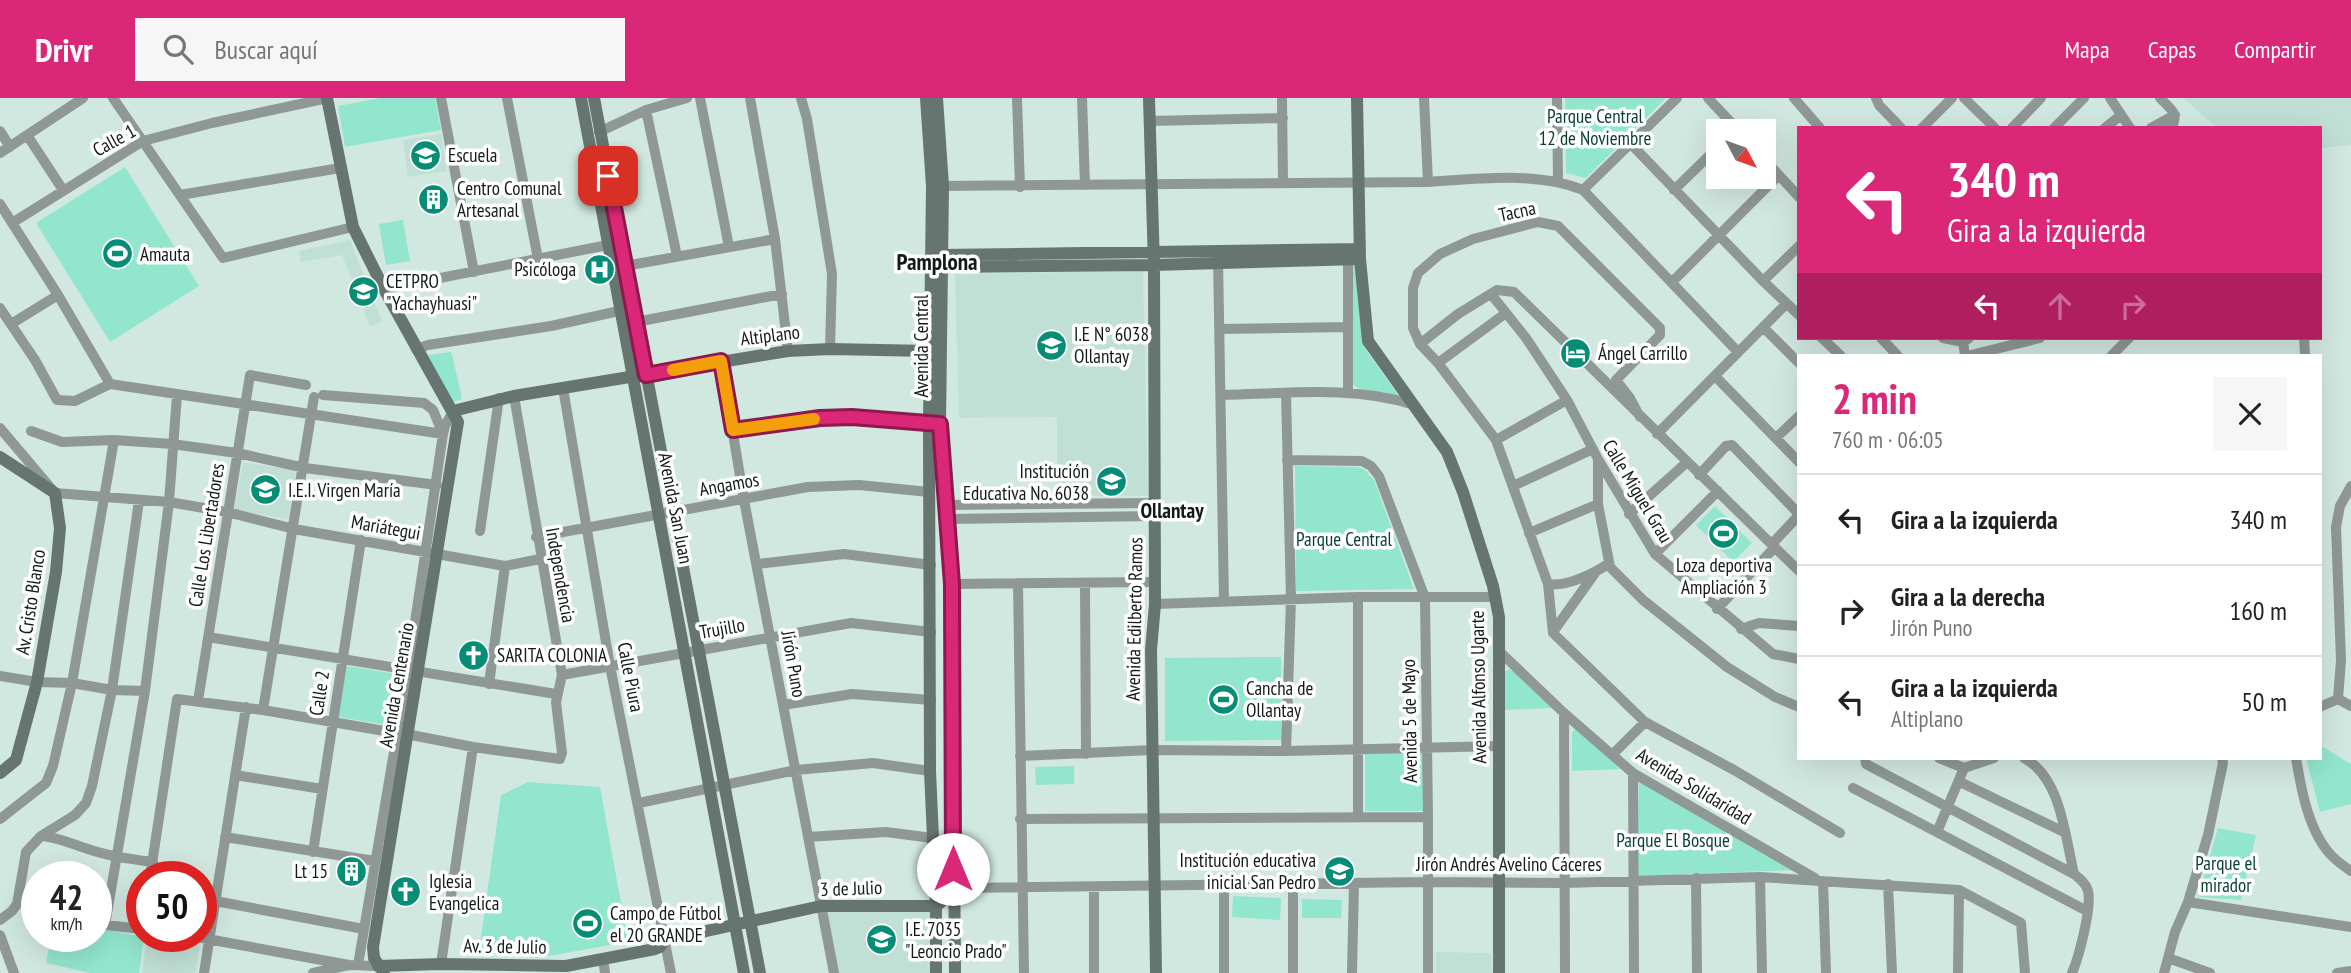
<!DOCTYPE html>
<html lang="es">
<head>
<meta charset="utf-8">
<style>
  :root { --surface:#fff; --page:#f6f6f6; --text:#222; --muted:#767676; --line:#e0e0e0; --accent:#db2777 }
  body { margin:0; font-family:"PT Sans Narrow",sans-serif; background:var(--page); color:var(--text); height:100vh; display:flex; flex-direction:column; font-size:26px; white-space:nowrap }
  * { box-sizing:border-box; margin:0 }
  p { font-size:23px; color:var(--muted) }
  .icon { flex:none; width:38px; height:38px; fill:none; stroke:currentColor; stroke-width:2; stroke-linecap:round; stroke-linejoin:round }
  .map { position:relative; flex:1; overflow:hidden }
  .panel { position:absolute; left:1797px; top:256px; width:525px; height:406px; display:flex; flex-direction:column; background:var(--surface); border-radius:0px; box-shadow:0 7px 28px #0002 }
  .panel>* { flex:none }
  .guide { position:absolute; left:1797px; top:28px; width:525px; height:214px; border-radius:0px; box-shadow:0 7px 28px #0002; background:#db2777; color:#fff; overflow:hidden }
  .needle { width:46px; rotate:131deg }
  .tools { position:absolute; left:1706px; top:21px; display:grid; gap:14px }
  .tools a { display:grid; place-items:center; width:70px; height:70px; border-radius:0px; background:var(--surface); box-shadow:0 7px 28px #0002; font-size:35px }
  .speed { position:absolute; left:21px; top:763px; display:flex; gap:14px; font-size:35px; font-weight:700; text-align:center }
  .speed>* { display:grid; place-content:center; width:91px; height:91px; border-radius:50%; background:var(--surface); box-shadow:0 7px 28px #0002; line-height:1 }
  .speed small { font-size:18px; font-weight:400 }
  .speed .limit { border:10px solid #d22; background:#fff; color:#111 }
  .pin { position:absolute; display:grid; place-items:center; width:60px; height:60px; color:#fff; margin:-30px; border-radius:14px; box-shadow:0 4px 10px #0006 }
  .me { position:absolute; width:77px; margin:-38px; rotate:0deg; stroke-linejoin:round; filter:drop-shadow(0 0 5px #0008) }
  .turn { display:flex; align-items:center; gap:24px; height:147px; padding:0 35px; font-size:32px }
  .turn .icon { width:91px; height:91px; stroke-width:2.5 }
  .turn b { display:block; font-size:49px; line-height:60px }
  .lanes { display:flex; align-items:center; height:66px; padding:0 35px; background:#0003; justify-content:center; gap:35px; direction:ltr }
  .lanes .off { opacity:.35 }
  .round { display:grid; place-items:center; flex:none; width:74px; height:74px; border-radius:0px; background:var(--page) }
  .overview { display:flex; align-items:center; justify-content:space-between; height:119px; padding:0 35px }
  h1 { font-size:42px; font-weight:600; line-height:52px; color:var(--accent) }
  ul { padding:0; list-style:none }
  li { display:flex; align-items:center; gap:21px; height:91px; padding:0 35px; border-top:2px solid var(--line) }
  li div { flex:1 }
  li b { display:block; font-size:26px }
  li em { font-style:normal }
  header { display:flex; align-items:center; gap:42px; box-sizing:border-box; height:98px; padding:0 35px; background:var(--accent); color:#fff }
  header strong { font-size:33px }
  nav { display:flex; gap:38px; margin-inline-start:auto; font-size:24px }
  .search { width:490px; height:63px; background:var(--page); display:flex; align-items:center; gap:18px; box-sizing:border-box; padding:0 24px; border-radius:0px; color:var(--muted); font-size:26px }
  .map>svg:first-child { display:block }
</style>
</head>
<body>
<header>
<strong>Drivr</strong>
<div class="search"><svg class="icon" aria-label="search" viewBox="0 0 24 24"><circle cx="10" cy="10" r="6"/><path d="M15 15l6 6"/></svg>Buscar aquí</div>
<nav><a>Mapa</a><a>Capas</a><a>Compartir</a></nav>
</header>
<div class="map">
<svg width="2351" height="875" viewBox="0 0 2351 875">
  <rect width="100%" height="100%" fill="#d1e8e1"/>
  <path fill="#c0dfd5" d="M2183,0H2351V47L2321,50L2320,30H2217Z
    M441,36L447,73L408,79L403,42Z
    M350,142L382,224L370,228L342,157L301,164L299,153Z
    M1141,173L1143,174L1148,398H1057V319L959,320L955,176Z
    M243,364L296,373L288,421L234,412Z
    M821,808H936L937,875H834Z
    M147,838L200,845L196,875H142Z
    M1436,854L1491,855L1492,875H1436Z"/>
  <path fill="#93e6ce" d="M380,0H435L441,32L345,49L338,8Z
    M1565,0H1666L1586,80L1566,75Z
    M125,69L199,188L110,244L36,125Z
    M403,122L410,163L386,167L379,126Z
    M1351,168H1357L1363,235L1366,252L1399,298L1358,290L1352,286Z
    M450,254L452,256L462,301L453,304L427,259L429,257Z
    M1295,368L1357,369L1364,371L1374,382L1414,491L1296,493Z
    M1715,408L1752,445L1733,464L1696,427Z
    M1281,559L1282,642L1165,643V560Z
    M347,568L402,577L393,628L338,619Z
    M1509,571L1516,575L1552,610L1504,612L1503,575Z
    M1576,630L1620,671L1572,673V635Z
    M2321,648L2351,666V706L2320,714L2306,660H2320Z
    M1423,652V713H1365V653Z
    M1074,668V686L1036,687L1035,669Z
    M1639,682L1795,772L1636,778Z
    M528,684L600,689L628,844L537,860L479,853L501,697Z
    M2218,730L2256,737L2241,802L2198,799Z
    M1233,798L1281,800L1280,822L1232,819Z
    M1302,801L1342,802L1341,820H1302Z
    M96,830L144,839L139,875H90L46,865L51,838H96Z"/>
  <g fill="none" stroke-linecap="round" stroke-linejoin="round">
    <path stroke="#8f9895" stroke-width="10" d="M113,0L223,160L353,129
      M441,0L474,174
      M507,0L538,161
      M700,0L729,149
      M750,0L775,141L788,253
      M801,0L807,21L832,176L830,251
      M1017,0L1020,89
      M1082,0L1085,87
      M1282,0L1283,85
      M1424,0L1428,84
      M1557,0L1558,83
      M1708,0L1739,33
      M1794,0L1820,30
      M1876,0L1879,7L1901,30
      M1964,0L1995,30
      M2110,0L2130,30
      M2160,0C2170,11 2180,15 2171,30
      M646,12L677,158
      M1149,23L1283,20
      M1922,30L1952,0
      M2012,30L2041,0
      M2054,30L2084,0
      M2105,30L2121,17
      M2151,30L2175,17
      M0,33L10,49
      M599,34L646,12L687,0
      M27,37L63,92
      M1630,45L1763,183L1799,217
      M0,55L83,0
      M1764,61L1799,99
      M939,88L1428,84C1476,81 1538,73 1583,92L1738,254
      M1583,92L1677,0
      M1674,92L1718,49
      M180,97L340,70
      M0,106L58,197L110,286L443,336L433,312L424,305L323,297
      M12,125L143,43L212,25L328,0
      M1348,155V295
      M1218,161L1224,503
      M625,168L775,141
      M1763,183L1799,148
      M1672,184L1779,77
      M384,191L613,146
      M1491,196L1526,240L1567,302L1598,361L1655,456L1773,556L1799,561
      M0,210L35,262L57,302L75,303L110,286
      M636,224L782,196
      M11,226L58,197
      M1763,229L1799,265
      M1220,231L1348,229
      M1822,240L1840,257
      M1881,240L1897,257
      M1943,240L1963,244
      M2304,240L2305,257
      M1420,246L1458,216L1497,192L1514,194L1799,473
      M416,251L428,247L551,228L619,213
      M1965,257L1963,244L1969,240
      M1971,257L2040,240
      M2112,257L2129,240
      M721,263L744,402L834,875
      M1438,265L1506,215
      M1715,278L1799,364
      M563,290L610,568L671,875
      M1221,297C1284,296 1351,287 1411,306
      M1640,319L1630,300L1616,282L1660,237V230L1558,128L1538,124L1473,141L1440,156L1418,175L1413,190V230L1420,246L1438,265L1496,342L1548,486L1553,535L1645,624L1734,672L1840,735
      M0,330L55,395L169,404L227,414L294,431L505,468L540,461
      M733,332L819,320L852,319L934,326
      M31,333L62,344L114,342L172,346L237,355L305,370L437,387
      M1657,336L1786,206
      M1776,340L1799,318
      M1496,342L1567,302
      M1287,362L1362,363L1371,368L1379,378L1425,500L1428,719V875
      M1598,362V406L1610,469L1643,502L1727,569L1775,599L1799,609
      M1699,377L1726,348L1732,347L1799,416
      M1513,388L1593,351
      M946,407L1154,405
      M1629,416L1686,365
      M949,421L1154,418
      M480,433L499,300
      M1529,435L1598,406
      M536,439L808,389L859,387L929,394
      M1772,446L1799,417
      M1655,456L1718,393
      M758,466L844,456L931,467
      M1018,485L1024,875
      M952,486L1154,484
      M1085,486L1086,656
      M1548,486C1566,489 1593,476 1608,466
      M1358,499V719
      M1155,506L1358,499H1495
      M1717,511L1775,449
      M1741,531L1759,525L1799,528
      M1553,534L1595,475
      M208,539L556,596
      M1499,553L1564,615L1633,675L1815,780
      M562,577L851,525L931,534
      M0,578L37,584L72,585L112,592L145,593
      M489,586L505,468
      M2338,601L2341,562L2336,429L2340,408L2351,388
      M2338,601L2351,608
      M198,603L250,277L306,287
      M783,607L852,596L931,602
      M2320,609L2338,601
      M263,612L314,299
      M1564,615L1565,875
      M406,636L473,649L560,661L562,655L556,604L562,577L514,298
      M1286,653L1291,501L1286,296
      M1612,657L1645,624
      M1020,658L1152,652L1286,653L1499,648
      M1865,660L1866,666L2074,776C2079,780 2086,785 2088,793C2092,809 2079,859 2072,875
      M1939,660L1964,670L1994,660
      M2024,660C2061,679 2065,738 2074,776
      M2296,660C2301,691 2309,736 2333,759C2338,764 2345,769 2351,773
      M1633,675L1634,875
      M235,677L322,691
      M1960,684L2064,734
      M1853,690L2087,813
      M639,705L796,672L873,665L930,673
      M0,721L46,685L53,668L72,585L114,342
      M1020,721L1428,719
      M1937,734L1964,670
      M42,738C60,740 69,745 85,750C107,758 130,761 153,764
      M225,739L375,763
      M808,739L886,734L932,740
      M313,754L361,442
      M60,779V778
      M150,779L177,601L263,612L396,635
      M1760,779L1762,875
      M1696,780L1697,875
      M1823,783L1826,875
      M1888,786L1892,875
      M1224,788V875
      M1094,790V875
      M953,797L966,790L1429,784L1565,785L1760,779L1959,792L2021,825L2025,875
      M215,803L364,831
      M2188,804L2351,829
      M0,822L12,813L17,806L26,754L41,738L75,717L86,705L92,688L112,592L139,403
      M96,826L142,831
      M105,827L145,593L169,404L177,297
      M0,837L14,875
      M191,838L349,867
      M603,860L605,875
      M2168,860L2210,875
      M441,866L473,649
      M358,867L408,571L443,336L445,328L453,313
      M204,875L246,609
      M313,875L349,867L378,868
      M1293,875V786
      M1352,875L1354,785
      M1958,875L1959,792
      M2164,875L2175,834L2188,804L2208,737L2223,665L2222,660
      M2337,875L2351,873"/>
    <path stroke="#677570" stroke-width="12" d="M327,0L353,129L384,191L458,324L373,849L374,860L384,875
      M581,0L744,875
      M594,0L760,875
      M926,0L932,88L929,325L930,673L936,808V875
      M937,0L943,88L940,326L952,486L955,875
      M1149,0L1154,167L1155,506L1151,552L1156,875
      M1357,0L1360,161L1368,243L1447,354L1463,394L1493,488L1499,519V875
      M942,157L1360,151
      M941,169L1154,167L1360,161
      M453,313L514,298L788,253L830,251L929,253
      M0,359L55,395L60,430L56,474L37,584L16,662L0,675
      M378,868L441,866L566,868L655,851L660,849L665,842L821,808H936L941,804"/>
  </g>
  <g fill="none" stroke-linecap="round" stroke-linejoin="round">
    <defs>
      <path id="route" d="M608,78L646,277L721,263L733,332L820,320L852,319L940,326L952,486L953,771"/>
    </defs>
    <use href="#route" stroke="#8e194d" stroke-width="18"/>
    <use href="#route" stroke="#db2777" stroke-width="12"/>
    <path stroke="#f59e0b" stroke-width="12" d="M673,272L721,263L733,332L814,321"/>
  </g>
  <defs>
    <symbol id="school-disc" viewBox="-11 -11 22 22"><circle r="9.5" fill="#058d75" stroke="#fff"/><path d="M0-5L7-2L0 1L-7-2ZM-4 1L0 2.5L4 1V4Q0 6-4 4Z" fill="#fff"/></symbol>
    <symbol id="building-disc" viewBox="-11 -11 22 22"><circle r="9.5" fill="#058d75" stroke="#fff"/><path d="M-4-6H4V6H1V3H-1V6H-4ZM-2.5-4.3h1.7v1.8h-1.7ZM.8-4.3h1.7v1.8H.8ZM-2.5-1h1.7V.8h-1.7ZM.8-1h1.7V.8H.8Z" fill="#fff"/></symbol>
    <symbol id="stadium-disc" viewBox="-11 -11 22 22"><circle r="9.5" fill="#058d75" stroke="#fff"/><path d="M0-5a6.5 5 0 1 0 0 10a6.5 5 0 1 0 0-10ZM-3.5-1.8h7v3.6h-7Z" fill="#fff"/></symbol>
    <symbol id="hospital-disc" viewBox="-11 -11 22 22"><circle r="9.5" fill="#058d75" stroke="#fff"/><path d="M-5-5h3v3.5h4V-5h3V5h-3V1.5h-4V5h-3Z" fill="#fff"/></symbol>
    <symbol id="university-disc" viewBox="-11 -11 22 22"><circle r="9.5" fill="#058d75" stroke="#fff"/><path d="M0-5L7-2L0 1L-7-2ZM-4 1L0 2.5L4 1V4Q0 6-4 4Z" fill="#fff"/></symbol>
    <symbol id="hotel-disc" viewBox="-11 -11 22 22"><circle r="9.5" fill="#058d75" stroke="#fff"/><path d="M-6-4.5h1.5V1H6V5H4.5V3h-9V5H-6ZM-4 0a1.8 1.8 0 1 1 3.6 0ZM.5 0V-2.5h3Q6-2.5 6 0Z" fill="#fff"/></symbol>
    <symbol id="church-disc" viewBox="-11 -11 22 22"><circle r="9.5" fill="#058d75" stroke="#fff"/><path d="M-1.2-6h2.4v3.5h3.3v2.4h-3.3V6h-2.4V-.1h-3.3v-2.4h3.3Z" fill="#fff"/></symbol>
  </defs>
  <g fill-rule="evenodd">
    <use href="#school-disc" x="408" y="40" width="35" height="35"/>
    <use href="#building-disc" x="416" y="84" width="35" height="35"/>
    <use href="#stadium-disc" x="100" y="138" width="35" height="35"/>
    <use href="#hospital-disc" x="582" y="154" width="35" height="35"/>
    <use href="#university-disc" x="346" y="176" width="35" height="35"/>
    <use href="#school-disc" x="1034" y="230" width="35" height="35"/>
    <use href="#hotel-disc" x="1558" y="238" width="35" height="35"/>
    <use href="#school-disc" x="1094" y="366" width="35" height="35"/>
    <use href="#school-disc" x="248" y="374" width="35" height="35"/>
    <use href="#stadium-disc" x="1706" y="418" width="35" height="35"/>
    <use href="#church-disc" x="456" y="540" width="35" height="35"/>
    <use href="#stadium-disc" x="1206" y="584" width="35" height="35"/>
    <use href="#building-disc" x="334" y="756" width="35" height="35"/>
    <use href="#school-disc" x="1322" y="756" width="35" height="35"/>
    <use href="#church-disc" x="388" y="776" width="35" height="35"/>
    <use href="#stadium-disc" x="570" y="808" width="35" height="35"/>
    <use href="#school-disc" x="864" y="824" width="35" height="35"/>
  </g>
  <g text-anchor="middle" stroke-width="7" stroke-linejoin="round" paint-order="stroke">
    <g font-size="19" fill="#073e33" stroke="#fff">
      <text x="1595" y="25">Parque Central<tspan x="1595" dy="22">12 de Noviembre</tspan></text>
      <text x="1344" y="448">Parque Central</text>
      <text x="1673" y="749">Parque El Bosque</text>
      <text x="2226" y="772">Parque el<tspan x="2226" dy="22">mirador</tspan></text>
    </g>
    <g font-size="19" fill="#121a18" stroke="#fff">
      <text transform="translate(114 42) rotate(-29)" y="7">Calle 1</text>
      <text transform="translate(1517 113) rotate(-12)" y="7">Tacna</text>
      <text transform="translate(770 237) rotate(-7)" y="7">Altiplano</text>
      <text transform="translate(921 248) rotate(-90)" y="7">Avenida Central</text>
      <text transform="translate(729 386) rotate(-10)" y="7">Angamos</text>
      <text transform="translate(1638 393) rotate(59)" y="7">Calle Miguel Grau</text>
      <text transform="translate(676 410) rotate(79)" y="7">Avenida San Juan</text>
      <text transform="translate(386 429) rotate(10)" y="7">Mariátegui</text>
      <text transform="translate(206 437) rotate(-81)" y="7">Calle Los Libertadores</text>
      <text transform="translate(561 477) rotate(80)" y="7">Independencia</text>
      <text transform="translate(30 504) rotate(-81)" y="7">Av. Cristo Blanco</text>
      <text transform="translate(1134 521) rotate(-89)" y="7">Avenida Edilberto Ramos</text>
      <text transform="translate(722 530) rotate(-10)" y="7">Trujillo</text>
      <text transform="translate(794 566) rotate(80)" y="7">Jirón Puno</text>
      <text transform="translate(631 579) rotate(79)" y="7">Calle Piura</text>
      <text transform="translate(396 587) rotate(-80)" y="7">Avenida Centenario</text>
      <text transform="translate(1478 589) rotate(-91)" y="7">Avenida Alfonso Ugarte</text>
      <text transform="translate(319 595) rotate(-81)" y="7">Calle 2</text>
      <text transform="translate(1409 623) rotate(-91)" y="7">Avenida 5 de Mayo</text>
      <text transform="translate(1694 688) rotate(31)" y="7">Avenida Solidaridad</text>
      <text x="1509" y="773">Jirón Andrés Avelino Cáceres</text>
      <text transform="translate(851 790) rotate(-2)" y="7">3 de Julio</text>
      <text transform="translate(505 848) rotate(1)" y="7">Av. 3 de Julio</text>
    </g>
    <g font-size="19" fill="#121a18" stroke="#fff" text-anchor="start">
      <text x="448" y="64">Escuela</text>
      <text x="457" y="97">Centro Comunal<tspan x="457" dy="22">Artesanal</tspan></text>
      <text x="140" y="163">Amauta</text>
      <text x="576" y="178" text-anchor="end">Psicóloga</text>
      <text x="386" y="190">CETPRO<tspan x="386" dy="22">"Yachayhuasi"</tspan></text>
      <text x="1074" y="243">I.E N° 6038<tspan x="1074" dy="22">Ollantay</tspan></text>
      <text x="1598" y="262">Ángel Carrillo</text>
      <text x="1089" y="380" text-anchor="end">Institución<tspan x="1089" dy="22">Educativa No. 6038</tspan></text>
      <text x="288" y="399">I.E.I. Virgen María</text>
      <text x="1724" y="474" text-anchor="middle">Loza deportiva<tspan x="1724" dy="22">Ampliación 3</tspan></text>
      <text x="497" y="564">SARITA COLONIA</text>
      <text x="1246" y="597">Cancha de<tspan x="1246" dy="22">Ollantay</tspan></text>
      <text x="1316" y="769" text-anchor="end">Institución educativa<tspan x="1316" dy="22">inicial San Pedro</tspan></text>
      <text x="328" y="780" text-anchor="end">Lt 15</text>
      <text x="429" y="790">Iglesia<tspan x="429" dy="22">Evangelica</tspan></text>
      <text x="610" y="822">Campo de Fútbol<tspan x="610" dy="22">el 20 GRANDE</tspan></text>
      <text x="905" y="838">I.E. 7035<tspan x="905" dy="22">"Leoncio Prado"</tspan></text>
    </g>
    <g font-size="21" font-weight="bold" fill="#121a18" stroke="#fff">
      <text x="1172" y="420">Ollantay</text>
    </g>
    <g font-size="23" font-weight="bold" fill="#121a18" stroke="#fff">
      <text x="937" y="172">Pamplona</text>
    </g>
  </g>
</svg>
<div class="tools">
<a><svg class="needle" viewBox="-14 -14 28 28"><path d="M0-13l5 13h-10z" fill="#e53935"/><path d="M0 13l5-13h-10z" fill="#767676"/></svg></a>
</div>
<div class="speed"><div>42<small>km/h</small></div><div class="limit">50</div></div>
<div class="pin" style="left:608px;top:78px;background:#d93025"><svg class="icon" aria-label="arrive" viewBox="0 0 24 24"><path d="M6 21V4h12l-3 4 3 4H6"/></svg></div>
<svg class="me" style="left:953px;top:771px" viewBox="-20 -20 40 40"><circle r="19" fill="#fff"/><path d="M0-13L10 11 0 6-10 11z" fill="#db2777"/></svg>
<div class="guide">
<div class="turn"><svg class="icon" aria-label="left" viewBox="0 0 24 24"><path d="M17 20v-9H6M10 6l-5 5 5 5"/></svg><div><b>340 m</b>Gira a la izquierda</div></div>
<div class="lanes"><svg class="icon" aria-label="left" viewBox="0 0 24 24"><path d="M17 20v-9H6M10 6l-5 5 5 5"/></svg><svg class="icon off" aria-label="ahead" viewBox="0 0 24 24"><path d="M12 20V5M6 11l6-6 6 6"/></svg><svg class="icon off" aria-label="right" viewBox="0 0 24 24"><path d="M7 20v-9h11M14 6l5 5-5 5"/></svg></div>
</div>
<section class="panel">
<div class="overview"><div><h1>2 min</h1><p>760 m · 06:05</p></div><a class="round"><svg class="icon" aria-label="close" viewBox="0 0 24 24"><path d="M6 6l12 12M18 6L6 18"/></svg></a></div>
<ul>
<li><svg class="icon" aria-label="left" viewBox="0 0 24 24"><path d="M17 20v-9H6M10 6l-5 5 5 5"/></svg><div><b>Gira a la izquierda</b></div><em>340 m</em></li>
<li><svg class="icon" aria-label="right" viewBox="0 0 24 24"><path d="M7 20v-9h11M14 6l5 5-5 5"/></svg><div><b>Gira a la derecha</b><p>Jirón Puno</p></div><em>160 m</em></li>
<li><svg class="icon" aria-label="left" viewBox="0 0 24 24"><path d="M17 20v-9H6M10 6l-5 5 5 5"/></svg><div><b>Gira a la izquierda</b><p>Altiplano</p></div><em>50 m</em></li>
</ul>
</section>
</div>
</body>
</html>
